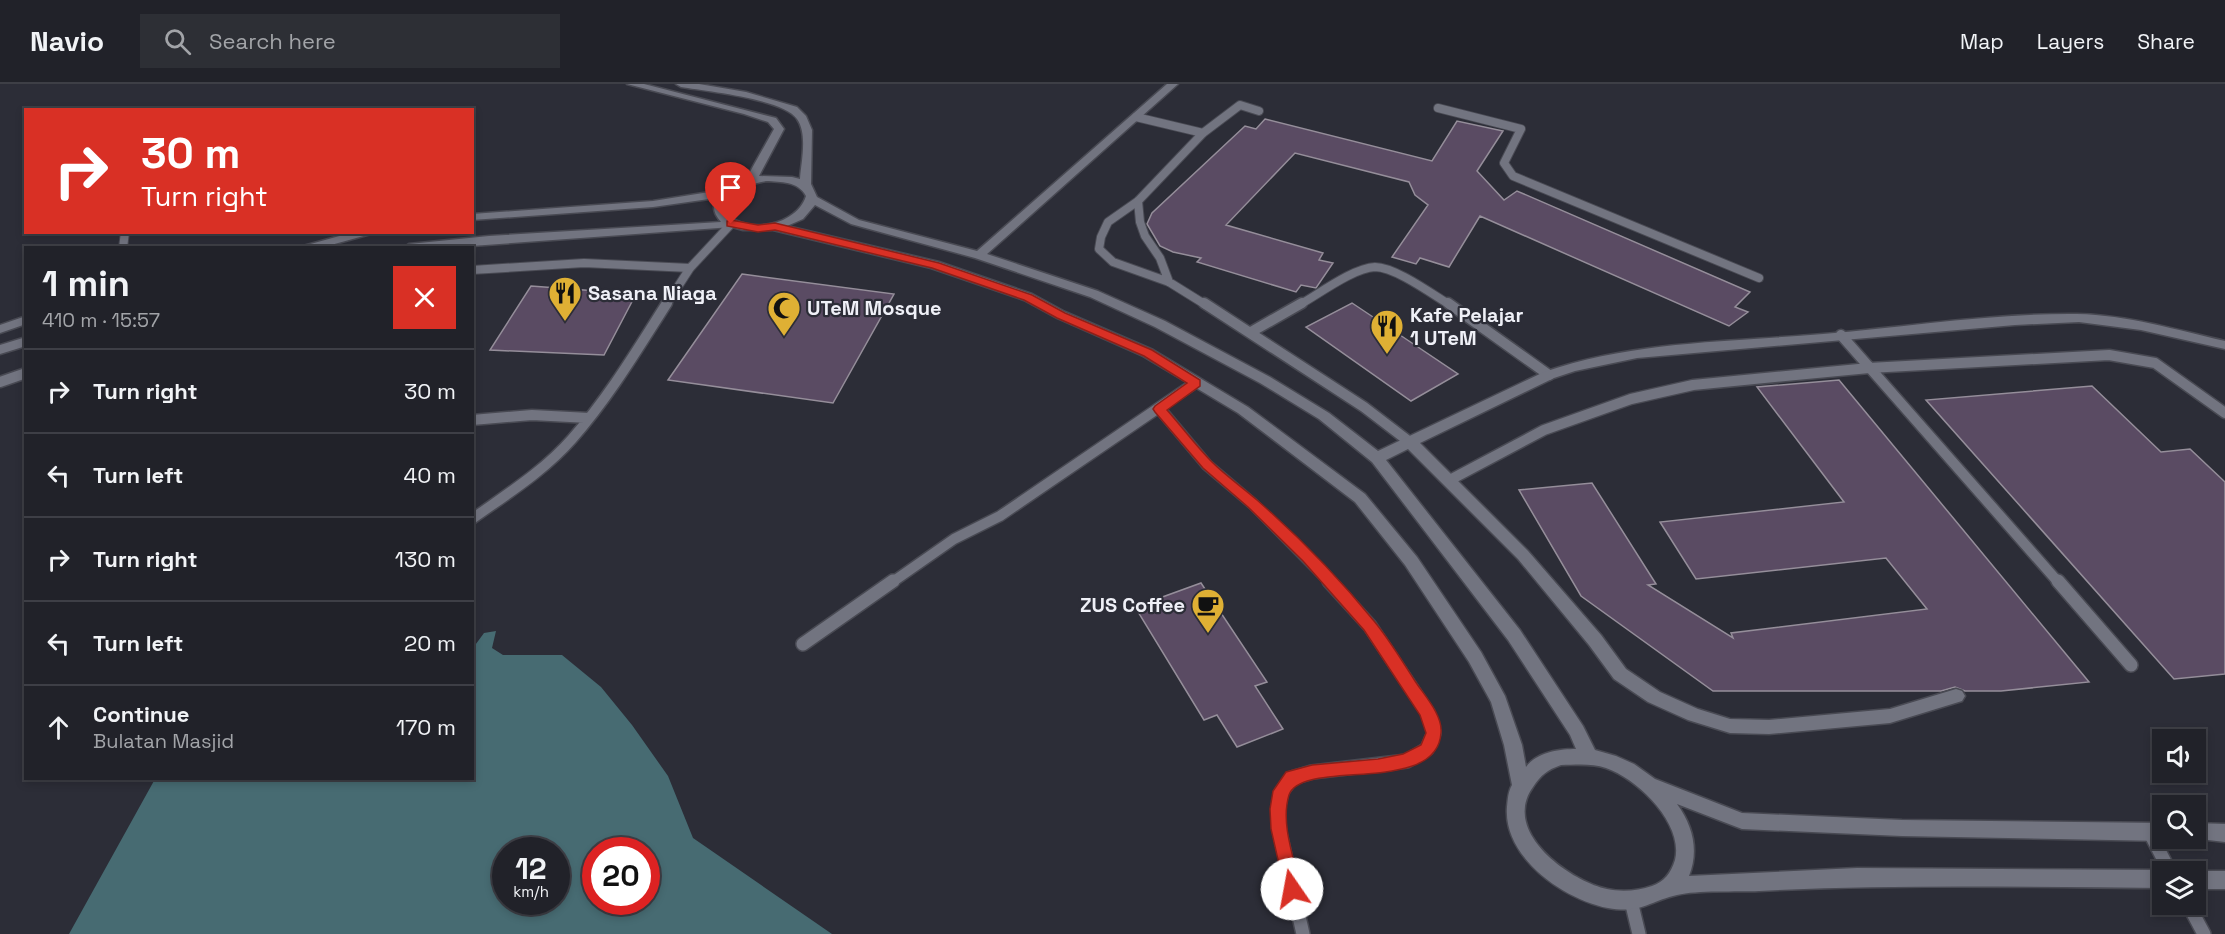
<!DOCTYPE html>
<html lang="en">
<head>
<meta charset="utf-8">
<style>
  :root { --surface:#212229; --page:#2d2f35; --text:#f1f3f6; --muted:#a2a4a8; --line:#3e3f46 }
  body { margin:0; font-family:"Space Grotesk",sans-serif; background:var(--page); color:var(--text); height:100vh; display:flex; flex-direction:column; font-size:22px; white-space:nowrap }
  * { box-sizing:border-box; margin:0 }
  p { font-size:20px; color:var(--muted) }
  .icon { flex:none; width:33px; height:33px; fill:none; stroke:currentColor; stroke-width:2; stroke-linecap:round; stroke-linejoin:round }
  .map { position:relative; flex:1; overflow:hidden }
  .panel { position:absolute; left:24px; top:162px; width:450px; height:534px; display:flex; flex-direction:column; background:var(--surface); border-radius:0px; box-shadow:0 3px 9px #0003,0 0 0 2px var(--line) }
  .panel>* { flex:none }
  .guide { position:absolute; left:24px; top:24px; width:450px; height:126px; border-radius:0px; box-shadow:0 3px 9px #0003,0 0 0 2px var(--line); background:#d93025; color:#fff; overflow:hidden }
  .buttons { position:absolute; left:2152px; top:645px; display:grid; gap:12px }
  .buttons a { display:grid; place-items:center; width:54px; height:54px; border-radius:0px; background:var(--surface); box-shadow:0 3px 9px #0003,0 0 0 2px var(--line); font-size:30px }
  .speed { position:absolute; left:492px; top:753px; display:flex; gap:12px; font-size:30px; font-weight:700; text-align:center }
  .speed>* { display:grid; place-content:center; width:78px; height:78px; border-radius:50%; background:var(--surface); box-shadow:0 3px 9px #0003,0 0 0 2px var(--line); line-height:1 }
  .speed small { font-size:15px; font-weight:400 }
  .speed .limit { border:9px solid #d22; background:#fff; color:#111 }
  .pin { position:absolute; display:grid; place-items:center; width:51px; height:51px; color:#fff; margin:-62px -26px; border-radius:50% 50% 50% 0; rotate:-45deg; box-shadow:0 0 6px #0007 }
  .pin .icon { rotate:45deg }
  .me { position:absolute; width:66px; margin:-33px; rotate:348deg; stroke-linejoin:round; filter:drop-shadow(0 0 4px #0008) }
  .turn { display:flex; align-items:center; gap:21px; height:126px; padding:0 18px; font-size:27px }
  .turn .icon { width:78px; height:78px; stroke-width:2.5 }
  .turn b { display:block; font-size:42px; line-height:51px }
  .round { display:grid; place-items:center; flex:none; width:63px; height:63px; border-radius:0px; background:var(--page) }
  .overview { display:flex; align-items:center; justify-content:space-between; height:102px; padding:0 18px }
  h1 { font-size:36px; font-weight:700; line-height:45px }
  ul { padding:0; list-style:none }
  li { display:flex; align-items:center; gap:18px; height:84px; padding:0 18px; border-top:2px solid var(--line) }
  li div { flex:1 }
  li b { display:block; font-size:22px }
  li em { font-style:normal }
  header { display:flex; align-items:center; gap:36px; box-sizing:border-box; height:84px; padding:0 30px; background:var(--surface); border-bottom:2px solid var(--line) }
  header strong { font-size:28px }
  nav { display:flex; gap:33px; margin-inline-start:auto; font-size:21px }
  .search { width:420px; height:54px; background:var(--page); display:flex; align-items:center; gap:15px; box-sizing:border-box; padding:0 21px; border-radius:0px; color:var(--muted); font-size:22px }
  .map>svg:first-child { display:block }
</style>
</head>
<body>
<header>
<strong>Navio</strong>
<div class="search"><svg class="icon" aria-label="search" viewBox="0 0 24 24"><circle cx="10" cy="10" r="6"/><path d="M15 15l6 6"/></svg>Search here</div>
<nav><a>Map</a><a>Layers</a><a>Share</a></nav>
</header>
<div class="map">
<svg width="2225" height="850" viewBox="0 0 2225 850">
  <rect width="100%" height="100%" fill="#2c2d37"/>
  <path fill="#476b72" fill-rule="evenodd" d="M496,547L492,564L503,571H562L601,603L632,641L668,692L693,754L832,850H69L155,695L472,694L473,564L484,549ZM506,766H556V818H506ZM596,766H646V818H596Z"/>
  <path fill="#5a4b63" stroke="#958e9a" stroke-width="1.5" d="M1265,35L1432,77L1457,37L1503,47L1477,87L1504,116L1517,107L1750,208L1735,223L1748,228L1729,242L1480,132L1449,183L1420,174L1416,180L1392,173L1428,121L1415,111L1409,98L1295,69L1226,141L1323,169L1319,176L1333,179L1316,204L1301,201L1296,208L1197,178L1201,174L1173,168L1160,162L1147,140L1152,129L1245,42L1256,45Z
    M742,190L894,210L833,319L668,296Z
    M531,202L636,210L604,271L490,266Z
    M1352,219L1400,251L1458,290L1411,317L1306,243Z
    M1839,296L2089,598L2001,607H1965L1955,603L1941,607H1713L1581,512L1519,406L1592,399L1656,500L1648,501L1733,554L1731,549L1927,525L1886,474L1696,495L1660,438L1844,418L1757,303Z
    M2092,302L2161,368L2190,365L2225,398V590L2174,595L1926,316Z
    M1201,499L1267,598L1255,602L1283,645L1237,663L1217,631L1204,636L1135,523Z"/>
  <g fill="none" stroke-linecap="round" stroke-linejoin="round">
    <defs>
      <path id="service-far2" d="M1438,24L1521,45L1504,79L1513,92L1759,194
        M1136,33L1203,49
        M1138,117L1140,138L1145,152L1160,174L1169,198
        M123,164L125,148
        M472,186L584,179L690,184
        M666,221L690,184L731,140
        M1206,221L1169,198L1113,178L1099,165L1101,153L1108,138L1138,117L1203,49L1240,21L1259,27
        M1299,221C1319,210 1353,184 1375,183C1395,183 1432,210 1450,221"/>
      <path id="service-far1" d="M1204,219L1364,323L1411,359
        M1448,219L1549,291
        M1251,248L1302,219
        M1841,251L2059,499
        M0,298L26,289
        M1160,325L1207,381L1253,420L1331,499
        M472,336L532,331L589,334
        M1448,397L1544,346L1631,315L1693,301L1869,284L2109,271L2155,279L2225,329
        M472,435C507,410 544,387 572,355C609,313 637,266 667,219
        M891,499L954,455L1000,432L1195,299"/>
      <path id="service" d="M2058,497L2131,581
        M803,560L893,497
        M2149,747L2170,788
        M2188,820L2204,850
        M1632,821L1639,850
        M1303,850L1279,745L1278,725L1282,707L1292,694L1312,688L1407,677L1427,665L1434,649L1428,629L1370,542L1329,497"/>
      <path id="minor" d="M627,0H644L776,34L784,45L759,92L792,93L800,95C801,79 808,50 797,35C784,15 705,7 681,3L676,0H699L746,8L797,23L806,32L812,46L811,100L817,113L859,136L977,167L1167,0H1178L987,170L1098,207L1165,237L1270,293L1329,329L1378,367L1544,288C1633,257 1731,258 1823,250C1906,243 1994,229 2077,230C2127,231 2177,246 2225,257V265L2141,246L2079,238L2015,241L1637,274L1575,287L1554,294L1420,359L1528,467L1601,551L1626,585L1660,608L1698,625L1730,635L1769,636L1890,625L1956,605L1962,607L1965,612L1962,617L1890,639L1769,650L1730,649L1688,636L1648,618L1614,595L1589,561L1518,475L1408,365L1386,376L1520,546L1583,642L1595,666L1616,672L1634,680L1655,695L1742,729L1902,736L2163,739V754H2168L2163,757L1902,752L1742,745L1677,720C1693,742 1699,767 1689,792L1857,784L2163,786L2167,788H2163V804C2028,803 1894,800 1759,807C1737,808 1697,806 1677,811C1650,817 1641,830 1608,824C1563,815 1503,773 1507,723C1508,714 1508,708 1512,701L1504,661L1491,618L1469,578L1405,481L1355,418L1238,329L1143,272L1057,234L1024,216L931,184L773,146H743L732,143L443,164H403L409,160L489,152L721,138C714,130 712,124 716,114L653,123L472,136V130L653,117L722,106L746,95L774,45L768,38L744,30ZM766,97C781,98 798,97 806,112C797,141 749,151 727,130L724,121C730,105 751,100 766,97ZM815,121L851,140L975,174L1090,213L1155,243L1260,299L1319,335L1372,378L1508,556L1570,651L1576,665C1560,665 1537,668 1526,683L1522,661L1505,612L1481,568L1417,473L1365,410L1248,323L1153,266L1065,228L1032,210L939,178L787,142L803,135ZM1561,681C1575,681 1592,679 1606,684C1638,695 1684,740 1675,776C1671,789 1664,798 1652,802C1638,807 1621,808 1607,805C1568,796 1501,747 1533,703C1541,691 1547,686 1561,681Z
        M354,148H378L320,164H296Z
        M26,232V240L0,249V241Z
        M26,253V262L0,270V261Z
        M2196,739L2225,740V758L2191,754H2196Z
        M2196,787H2225V805H2196Z"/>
    </defs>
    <use href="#service-far2" stroke="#494a53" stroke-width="10"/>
    <use href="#service-far1" stroke="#494a53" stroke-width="13"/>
    <use href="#service" stroke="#494a53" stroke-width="16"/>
    <use href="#minor" stroke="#494a53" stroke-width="3"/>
    <use href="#service-far2" stroke="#727480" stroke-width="8"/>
    <use href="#service-far1" stroke="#727480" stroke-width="10"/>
    <use href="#service" stroke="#727480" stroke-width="13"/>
    <use href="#minor" fill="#727480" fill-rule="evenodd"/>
  </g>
  <path fill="#d93025" stroke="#8d1f18" stroke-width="1.5" d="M731,136L758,141L775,139L939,179L1032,211L1065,229L1152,266L1200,296V302L1167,326C1182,343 1196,362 1212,378C1226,392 1242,403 1257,416C1298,452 1339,494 1374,537C1389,555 1402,577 1415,597C1424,611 1443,631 1441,649C1437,712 1302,674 1289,711C1280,740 1295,777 1301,805L1298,811L1292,814L1286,811L1271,745L1270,725L1273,707L1286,688L1312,681L1378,675L1403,670L1421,661L1426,649L1420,631L1364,546L1303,477L1248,423L1203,384L1155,328L1153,325L1155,322L1187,299L1144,272L1057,234L1024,216L932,184L775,146L758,148L727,142V137Z"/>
  <defs>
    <symbol id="restaurant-pin" viewBox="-11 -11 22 30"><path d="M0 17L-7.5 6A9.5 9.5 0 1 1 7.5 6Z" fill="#dfb034" stroke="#2c2d37"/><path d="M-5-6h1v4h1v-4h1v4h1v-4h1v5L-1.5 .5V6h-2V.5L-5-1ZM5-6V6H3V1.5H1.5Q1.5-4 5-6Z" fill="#111"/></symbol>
    <symbol id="mosque-pin" viewBox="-11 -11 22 30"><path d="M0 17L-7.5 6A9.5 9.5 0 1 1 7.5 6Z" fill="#dfb034" stroke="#2c2d37"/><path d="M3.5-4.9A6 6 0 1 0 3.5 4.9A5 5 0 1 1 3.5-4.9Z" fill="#111"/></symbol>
    <symbol id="cafe-pin" viewBox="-11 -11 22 30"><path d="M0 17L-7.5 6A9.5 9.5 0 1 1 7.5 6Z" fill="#dfb034" stroke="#2c2d37"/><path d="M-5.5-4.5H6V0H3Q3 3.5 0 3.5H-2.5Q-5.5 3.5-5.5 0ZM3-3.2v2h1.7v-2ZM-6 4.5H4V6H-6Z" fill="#111"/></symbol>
  </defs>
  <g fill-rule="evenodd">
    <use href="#restaurant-pin" x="546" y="190" width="38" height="52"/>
    <use href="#mosque-pin" x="765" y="205" width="38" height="52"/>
    <use href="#restaurant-pin" x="1368" y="223" width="38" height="52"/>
    <use href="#cafe-pin" x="1189" y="502" width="38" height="52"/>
  </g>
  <g text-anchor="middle" stroke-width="4.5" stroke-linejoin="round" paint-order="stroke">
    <g font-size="20" font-weight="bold" fill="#eff0f7" stroke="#2c2d37" text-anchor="start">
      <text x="588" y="216">Sasana Niaga</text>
      <text x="807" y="231">UTeM Mosque</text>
      <text x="1410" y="238">Kafe Pelajar<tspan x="1410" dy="23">1 UTeM</tspan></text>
      <text x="1185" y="528" text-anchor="end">ZUS Coffee</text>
    </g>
  </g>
</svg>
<div class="buttons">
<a><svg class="icon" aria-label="sound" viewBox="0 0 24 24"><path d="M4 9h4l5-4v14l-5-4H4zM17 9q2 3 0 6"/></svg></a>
<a><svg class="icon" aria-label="search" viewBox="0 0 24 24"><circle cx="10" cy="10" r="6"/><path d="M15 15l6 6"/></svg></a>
<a><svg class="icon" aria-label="layers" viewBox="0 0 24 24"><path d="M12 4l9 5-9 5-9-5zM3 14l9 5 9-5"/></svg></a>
</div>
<div class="speed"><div>12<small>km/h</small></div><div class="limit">20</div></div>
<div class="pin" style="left:731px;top:140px;background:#d93025"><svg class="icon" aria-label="arrive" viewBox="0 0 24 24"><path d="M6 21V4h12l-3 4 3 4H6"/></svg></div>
<svg class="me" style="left:1292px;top:805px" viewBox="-20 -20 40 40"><circle r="19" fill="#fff"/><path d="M0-13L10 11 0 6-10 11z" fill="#d93025"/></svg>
<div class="guide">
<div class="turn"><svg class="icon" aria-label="right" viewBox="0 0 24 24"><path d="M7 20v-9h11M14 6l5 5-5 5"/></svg><div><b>30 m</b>Turn right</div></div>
</div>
<section class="panel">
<div class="overview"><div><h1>1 min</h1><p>410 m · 15:57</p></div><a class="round" style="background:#d93025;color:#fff"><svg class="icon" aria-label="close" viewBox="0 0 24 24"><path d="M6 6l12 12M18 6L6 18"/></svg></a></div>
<ul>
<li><svg class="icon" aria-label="right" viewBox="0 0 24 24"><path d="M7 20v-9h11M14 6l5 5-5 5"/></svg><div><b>Turn right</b></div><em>30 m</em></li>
<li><svg class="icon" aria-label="left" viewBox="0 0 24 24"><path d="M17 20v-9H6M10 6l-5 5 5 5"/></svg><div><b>Turn left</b></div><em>40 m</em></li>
<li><svg class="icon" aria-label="right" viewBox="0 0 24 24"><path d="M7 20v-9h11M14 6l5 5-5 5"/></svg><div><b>Turn right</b></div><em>130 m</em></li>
<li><svg class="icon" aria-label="left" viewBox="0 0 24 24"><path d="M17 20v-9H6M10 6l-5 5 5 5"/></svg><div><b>Turn left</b></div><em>20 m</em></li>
<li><svg class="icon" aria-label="ahead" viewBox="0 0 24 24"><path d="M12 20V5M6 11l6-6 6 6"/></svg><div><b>Continue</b><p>Bulatan Masjid</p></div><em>170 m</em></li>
</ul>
</section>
</div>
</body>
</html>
